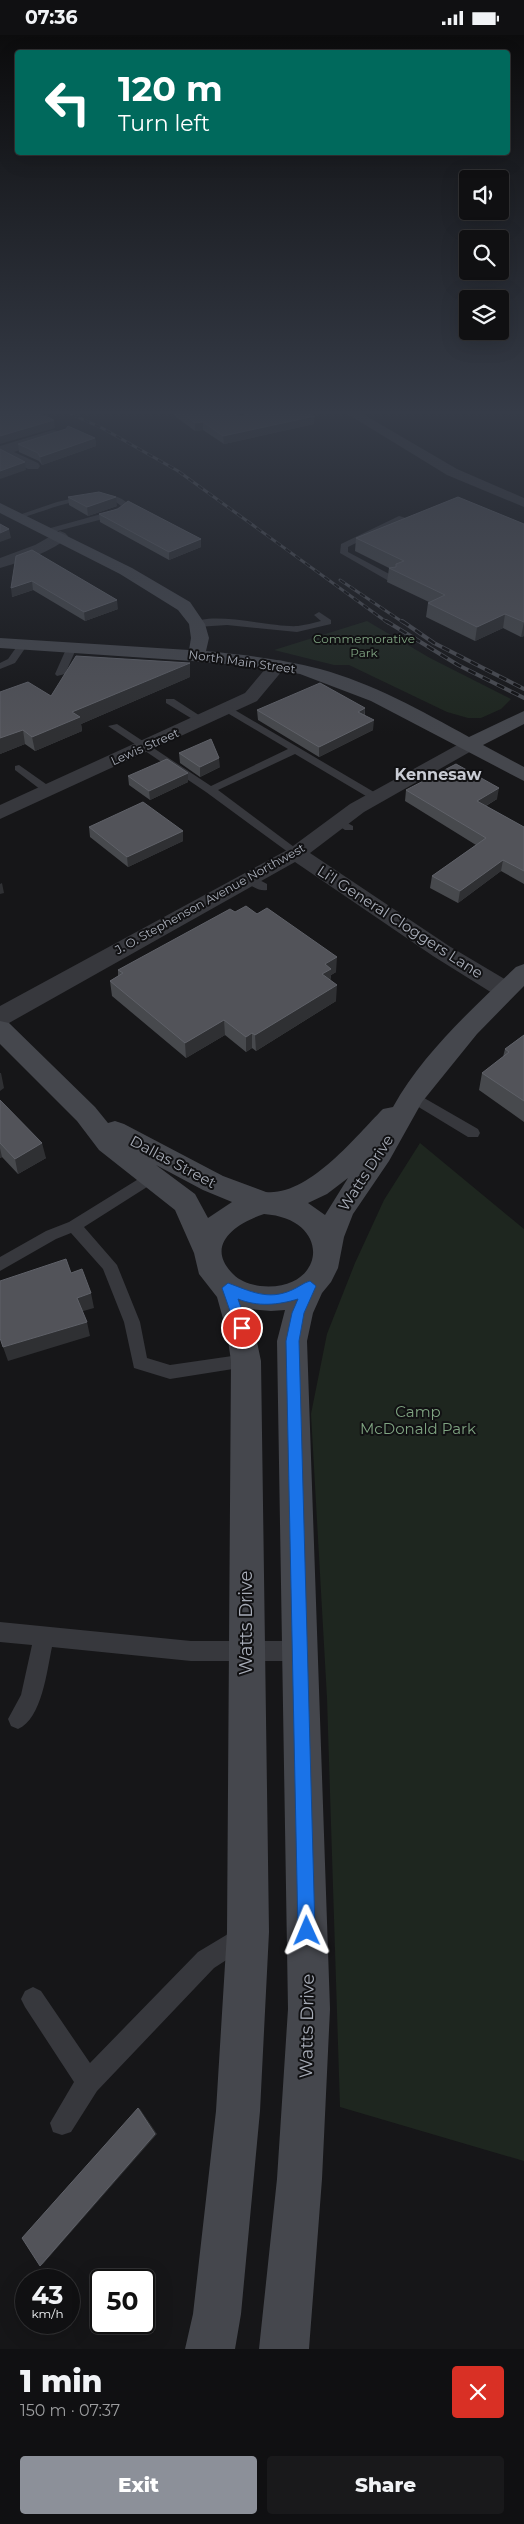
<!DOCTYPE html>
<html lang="en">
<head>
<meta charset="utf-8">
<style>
  :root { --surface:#101012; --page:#19191b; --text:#f1f3f6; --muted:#9c9d9f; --line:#303032; --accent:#8c9099 }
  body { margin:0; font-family:Montserrat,sans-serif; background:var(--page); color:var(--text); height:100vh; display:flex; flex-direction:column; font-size:19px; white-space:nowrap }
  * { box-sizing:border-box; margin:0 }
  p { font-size:16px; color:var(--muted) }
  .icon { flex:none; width:28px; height:28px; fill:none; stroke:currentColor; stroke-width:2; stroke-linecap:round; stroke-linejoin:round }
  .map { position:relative; height:2314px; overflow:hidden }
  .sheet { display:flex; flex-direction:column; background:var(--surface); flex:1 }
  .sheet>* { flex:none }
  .top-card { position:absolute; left:15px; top:15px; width:495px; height:105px; border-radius:5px; box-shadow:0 5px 20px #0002,0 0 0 1px var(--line); background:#00695c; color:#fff; overflow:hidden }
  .tools { position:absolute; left:459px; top:135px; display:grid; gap:10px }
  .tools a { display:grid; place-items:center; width:50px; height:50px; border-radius:5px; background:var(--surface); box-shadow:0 5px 20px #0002,0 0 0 1px var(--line); font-size:25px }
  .speed { position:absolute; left:15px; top:2234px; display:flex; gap:10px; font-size:25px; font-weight:700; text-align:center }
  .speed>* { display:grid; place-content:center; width:65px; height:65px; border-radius:50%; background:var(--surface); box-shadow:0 5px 20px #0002,0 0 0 1px var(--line); line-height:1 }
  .speed small { font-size:12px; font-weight:400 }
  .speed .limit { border:2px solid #111; border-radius:8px; background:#fff; color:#111 }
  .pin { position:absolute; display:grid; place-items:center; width:42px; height:42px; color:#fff; margin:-21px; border:2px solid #fff; border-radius:50%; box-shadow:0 1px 5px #0007 }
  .me { position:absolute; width:55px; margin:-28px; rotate:359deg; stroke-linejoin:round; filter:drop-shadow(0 0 4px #0008) }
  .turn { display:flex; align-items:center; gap:18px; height:105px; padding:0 20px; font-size:22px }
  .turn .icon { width:65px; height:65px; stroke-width:2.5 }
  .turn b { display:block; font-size:35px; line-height:42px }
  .round { display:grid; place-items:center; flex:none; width:52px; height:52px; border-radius:5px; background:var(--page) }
  .headline { display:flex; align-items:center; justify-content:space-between; height:85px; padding:0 20px }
  h1 { font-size:30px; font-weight:800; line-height:38px }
  .action { display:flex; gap:10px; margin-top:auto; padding:10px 20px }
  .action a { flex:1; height:58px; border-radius:5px; background:var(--accent); color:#fff; font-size:20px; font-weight:800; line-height:58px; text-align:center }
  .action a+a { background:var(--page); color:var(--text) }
  .status { display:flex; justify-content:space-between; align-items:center; height:35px; padding:0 25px; background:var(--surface); direction:ltr }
  .status svg { height:14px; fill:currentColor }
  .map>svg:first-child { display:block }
</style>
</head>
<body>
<div class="status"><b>07:36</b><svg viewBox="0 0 49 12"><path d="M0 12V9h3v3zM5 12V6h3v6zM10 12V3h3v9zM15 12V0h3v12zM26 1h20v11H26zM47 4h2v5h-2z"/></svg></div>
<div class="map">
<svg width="524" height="2314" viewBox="0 0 524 2314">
  <rect width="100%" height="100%" fill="#161618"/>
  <path fill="#1e261f" d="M367,586L430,623L511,664L501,674L481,683H468L447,677L349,630H334L274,615Z
    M420,1108L524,1194V2126L340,2072L327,1663L311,1379L327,1299L355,1228L384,1165Z"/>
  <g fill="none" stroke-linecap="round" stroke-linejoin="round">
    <path fill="#37383d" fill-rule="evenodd" d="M92,459C107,459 120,459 130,471L118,480L50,498L46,496L47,494L112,476L121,471C100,451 45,477 20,483L16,481L57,467Z
      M399,481L406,483L348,512V517L393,541V545H387L340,518L341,509Z
      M319,577L331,585V589L297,597L227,590L197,592L192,589C209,575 274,593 298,591C305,590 313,588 321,586L314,580Z
      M20,607L28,609L15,628L0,634V628L8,624Z
      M72,609L77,612L65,639L57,641L55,639L67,612Z
      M166,664H174L208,686L199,688L166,668Z
      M228,671L379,760L380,762L375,765L371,764L295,719L218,755L302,818L300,820H292L206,757L108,691L117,689L211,751L288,714L224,676L223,674Z
      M19,730L53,754V758H45L15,735V731Z
      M338,783L353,791V795H345L334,788V784Z
      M250,840L267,849V855C259,857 249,850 244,844Z
      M412,1056L478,1094L480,1098L478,1102H468L407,1065L405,1061Z
      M153,1135L158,1137L160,1141L158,1145L84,1192L117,1230L140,1287L147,1323L170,1330L246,1319L252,1321L254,1326L252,1331L170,1344L134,1333L124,1287L103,1234L71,1198L56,1204L0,1236V1222L46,1196L69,1187Z
      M0,1587L191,1606H300L307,1609L310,1616L307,1623L300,1626H191L52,1612C47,1635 42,1684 18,1694L11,1691L8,1684L21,1660L32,1610L0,1607Z
      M243,1890L251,1893L254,1901L251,1909L214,1933L97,2056L71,2097L62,2100L53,2097L50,2088L74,2047L25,1972L21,1964L25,1956L33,1952L41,1956L90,2028L198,1917Z"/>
    <path fill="#37383d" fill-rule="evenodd" d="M341,375H356L457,434L524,463V472L447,440Z
      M53,395L58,396L60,399L58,402L14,417L38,428L40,431L38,434H28L0,420V411Z
      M60,496L65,498L68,501C58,515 17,528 0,533V523L35,510Z
      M278,625L284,626L287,630L257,666L0,784V770L245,658L272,626Z
      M468,704L475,706L478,710L475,714L364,777L310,818L449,911L513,949L517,955L513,961L505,963L497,961L433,921L295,827L9,988L0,990V971L289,814L350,769Z"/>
    <path fill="#45474d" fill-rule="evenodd" d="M0,468L132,533L190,567L205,589L209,603L206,616C245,620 282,624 320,634C372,648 422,676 469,702L524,676V689L483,710L524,732V746L371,666L300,639L260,632L192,626L0,613V603L189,615L191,603L189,589L178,575L120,539L0,478Z
      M524,929V951L477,999L422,1067L389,1126L353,1179L344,1202L338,1233L331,1247L322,1258L313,1278L307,1306L330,1974L322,2144L309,2314H259L277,2144L288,1974L277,1306L285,1275L271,1276L250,1274L261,1326L269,1897L260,2076L241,2279L235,2314H185L193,2279L216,2076L227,1897L231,1326L227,1298L217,1262L199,1239L194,1218L175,1175L99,1115L77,1086L0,1009V986L9,988L95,1072L108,1088L115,1086L124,1089L223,1141L266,1157C309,1161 355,1102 383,1074L393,1072C423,1018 472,974 516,932ZM156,1130L203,1155L232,1167L208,1183L195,1159ZM348,1143L325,1180L308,1168L327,1159ZM264,1179C334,1184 326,1258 260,1251C250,1249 241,1247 233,1239C204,1210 236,1188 264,1179Z"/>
    <defs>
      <path id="rail-far1" d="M62,375L102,393L178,436L388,588
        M340,545L404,588"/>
      <path id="rail" d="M386,586L458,630L524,663
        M402,586L434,608L524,654"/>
    </defs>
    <use href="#rail-far1" stroke="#4a4c52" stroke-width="3"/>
    <use href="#rail" stroke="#4a4c52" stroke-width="4"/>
    <use href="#rail-far1" stroke="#111113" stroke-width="2" stroke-dasharray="6" stroke-linecap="butt"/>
    <use href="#rail" stroke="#111113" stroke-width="2.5" stroke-dasharray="8" stroke-linecap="butt"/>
  </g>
  <path fill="#47494d" d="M171,375H230L240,382L244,380L238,375H306L314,389L224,409L203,395L195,396L171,378Z
    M95,403L96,411L42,430L39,426L19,417L18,409Z
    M68,462L117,471L88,481L69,470Z
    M118,474L201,512L169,525L100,487L99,479Z
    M524,489V601L521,602L503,593L475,606L426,582L428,568L429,567L387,547L389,533L355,516L356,503Z
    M16,521L118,574L85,586L33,555L12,562Z
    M190,642L81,689L82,696L35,716L25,709L0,719V657L51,661Z
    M365,673V680L373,695L319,722L258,685L257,675Z
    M179,718L220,732L200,742L180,728Z
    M188,738V747L150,765L129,750L128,741Z
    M406,755L497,764L486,771L524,792V849L501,836L458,868L430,853L432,841L476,810L405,766Z
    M89,792L183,796V806L128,832L90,802Z
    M235,877L336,937L331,940L330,946L336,966L256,1016L252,1013L246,1017L225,1000L186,1023L112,961L110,946L118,941V935Z
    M524,1000V1087L479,1055L482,1038L503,1022L505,1014Z
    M0,1065L46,1123L18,1139L2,1122L0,1123Z"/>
  <path fill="#2f3033" d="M315,381L314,389L224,409L223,401Z
    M54,385L55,393L0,409V401Z
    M203,387V395L195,396V388Z
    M95,403L96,411L42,430L40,422Z
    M25,427L26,435L0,444V436Z
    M116,462L117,471L88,481L87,472Z
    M9,494L11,503L0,507V498Z
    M201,504V512L169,525V517Z
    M32,546L33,555L12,562L11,553Z
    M117,565L118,574L85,586L84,577Z
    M505,579L503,593L475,606L477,592Z
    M524,587V601L521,602Z
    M190,628V642L81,689L82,696L35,716L32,702L72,677Z
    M365,673L364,683L358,677Z
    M374,685L373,695L319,722V712Z
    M23,695L25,709L0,719V703Z
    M219,723L220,732L200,742V732Z
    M188,738V747L150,765L149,756Z
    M499,753L497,764L475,777L477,766Z
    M183,796V806L128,832L127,822Z
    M503,825L501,836L458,868L460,856Z
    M2,848L4,858L0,859V849Z
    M337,922L336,937L331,940L330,949L322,939L325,929Z
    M337,950L336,966L256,1016L255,1000Z
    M224,985L225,1000L186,1023L185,1008Z
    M252,998V1013L246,1017V1002Z
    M0,1038H1L4,1053L0,1056Z
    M42,1108L46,1123L18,1139L15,1124Z
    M0,1113L2,1122L0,1123Z
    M91,1258L94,1273L80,1277L77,1263Z
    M87,1287L90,1301L8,1326L3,1312Z
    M138,2073L140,2074L157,2099L43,2229L40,2231Z"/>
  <path fill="#525359" stroke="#5f6168" d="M0,375H33L54,385L0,401Z
    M177,375H230L240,382L250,377L247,375H306L315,381L223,401L203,387L195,388Z
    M68,391L95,403L40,422L38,418L18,409L66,394Z
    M0,414L25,427L0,436Z
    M99,457L116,462L87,472L68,462Z
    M458,462L524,489V587L505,579L477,592L428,568L445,560L389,533L396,532V529L404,526L356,503Z
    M128,466L201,504L169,517L99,479L118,474Z
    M0,489L9,494L0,498Z
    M32,515L117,565L84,577L32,546L11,553L16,521Z
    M76,621L190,628L72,677L80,682L32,702L23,695L0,703V657L28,647L51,661Z
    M320,648L365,673L358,677L374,685L319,712L257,675Z
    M211,704L219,723L200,732L179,718Z
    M167,724L188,738L149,756L128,741Z
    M456,729L499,753L477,766L524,792V836L503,825L460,856L432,841L486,803L406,755Z
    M143,767L183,796L127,822L89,792Z
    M246,871L257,879L267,873L337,922L325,929L331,934L322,939L337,950L255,1000L252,998L246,1002L224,985L185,1008L110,946L123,938L118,935L230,874L235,877Z
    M524,1000V1066L482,1038L509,1017L505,1014Z
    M0,1065L42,1108L15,1124L0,1108Z
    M66,1224L71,1238L82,1234L91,1258L77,1263L87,1287L3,1312L0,1303V1246Z
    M138,2073L155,2099L40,2231L22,2203Z"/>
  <linearGradient id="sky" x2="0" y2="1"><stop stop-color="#0c0c0d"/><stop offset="0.54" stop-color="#363c48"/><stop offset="1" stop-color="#363c48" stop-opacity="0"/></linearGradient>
  <rect width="524" height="699" fill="url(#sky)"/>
  <path fill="#1a73e8" stroke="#114b97" d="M310,1246L316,1251L304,1278L299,1306L315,1896L313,1902L307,1904L301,1902L298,1896L286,1306L292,1278L298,1264C278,1270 258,1272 238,1264L248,1293L242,1298L236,1293L222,1253L228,1248C250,1256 268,1266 292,1255C299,1252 303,1248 310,1246Z"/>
  <g text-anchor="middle" stroke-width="4" stroke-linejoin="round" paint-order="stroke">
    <g font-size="12" fill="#7fa381" stroke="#111113">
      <text x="364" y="608">Commemorative<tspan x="364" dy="14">Park</tspan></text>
    </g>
    <g font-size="12" fill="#a8adb8" stroke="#111113">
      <text transform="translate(242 627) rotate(8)" y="4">North Main Street</text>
      <text transform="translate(145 712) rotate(-24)" y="4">Lewis Street</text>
      <text transform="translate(210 864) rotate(-29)" y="4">J. O. Stephenson Avenue Northwest</text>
    </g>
    <g font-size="15" fill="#a8adb8" stroke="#111113">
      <text transform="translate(400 887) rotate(33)" y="5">Li'l General Cloggers Lane</text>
      <text transform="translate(173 1127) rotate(28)" y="5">Dallas Street</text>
      <text transform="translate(366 1138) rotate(-57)" y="5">Watts Drive</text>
    </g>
    <g font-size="15" fill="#7fa381" stroke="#111113">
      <text x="418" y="1382">Camp<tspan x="418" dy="17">McDonald Park</tspan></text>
    </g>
    <g font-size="16" font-weight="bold" fill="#c9ccd4" stroke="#111113">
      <text x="438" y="745">Kennesaw</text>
    </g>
    <g font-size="18" fill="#a8adb8" stroke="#111113">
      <text transform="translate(246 1588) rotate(-90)" y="6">Watts Drive</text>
      <text transform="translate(307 1991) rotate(-89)" y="6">Watts Drive</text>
    </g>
  </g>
</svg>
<div class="tools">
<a><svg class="icon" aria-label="sound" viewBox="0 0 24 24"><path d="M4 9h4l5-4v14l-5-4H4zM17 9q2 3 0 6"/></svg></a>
<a><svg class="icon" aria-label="search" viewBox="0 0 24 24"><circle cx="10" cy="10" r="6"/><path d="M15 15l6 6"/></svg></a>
<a><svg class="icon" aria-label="layers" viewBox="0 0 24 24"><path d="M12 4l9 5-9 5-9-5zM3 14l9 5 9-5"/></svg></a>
</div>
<div class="speed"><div>43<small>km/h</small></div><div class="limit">50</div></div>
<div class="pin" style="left:242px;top:1293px;background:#d93025"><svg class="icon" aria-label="arrive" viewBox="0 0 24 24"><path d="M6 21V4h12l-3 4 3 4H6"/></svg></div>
<svg class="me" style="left:307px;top:1896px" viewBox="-20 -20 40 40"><path d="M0-17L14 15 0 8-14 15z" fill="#1a73e8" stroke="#fff" stroke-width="4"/></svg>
<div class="top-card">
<div class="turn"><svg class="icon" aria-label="left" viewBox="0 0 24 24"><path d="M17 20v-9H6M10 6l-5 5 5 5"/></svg><div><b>120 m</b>Turn left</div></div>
</div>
</div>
<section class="sheet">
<div class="headline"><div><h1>1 min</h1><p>150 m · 07:37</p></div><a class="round" style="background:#d93025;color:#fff"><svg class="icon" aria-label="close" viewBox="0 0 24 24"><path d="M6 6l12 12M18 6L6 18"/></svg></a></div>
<div class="action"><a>Exit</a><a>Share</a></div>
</section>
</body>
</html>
